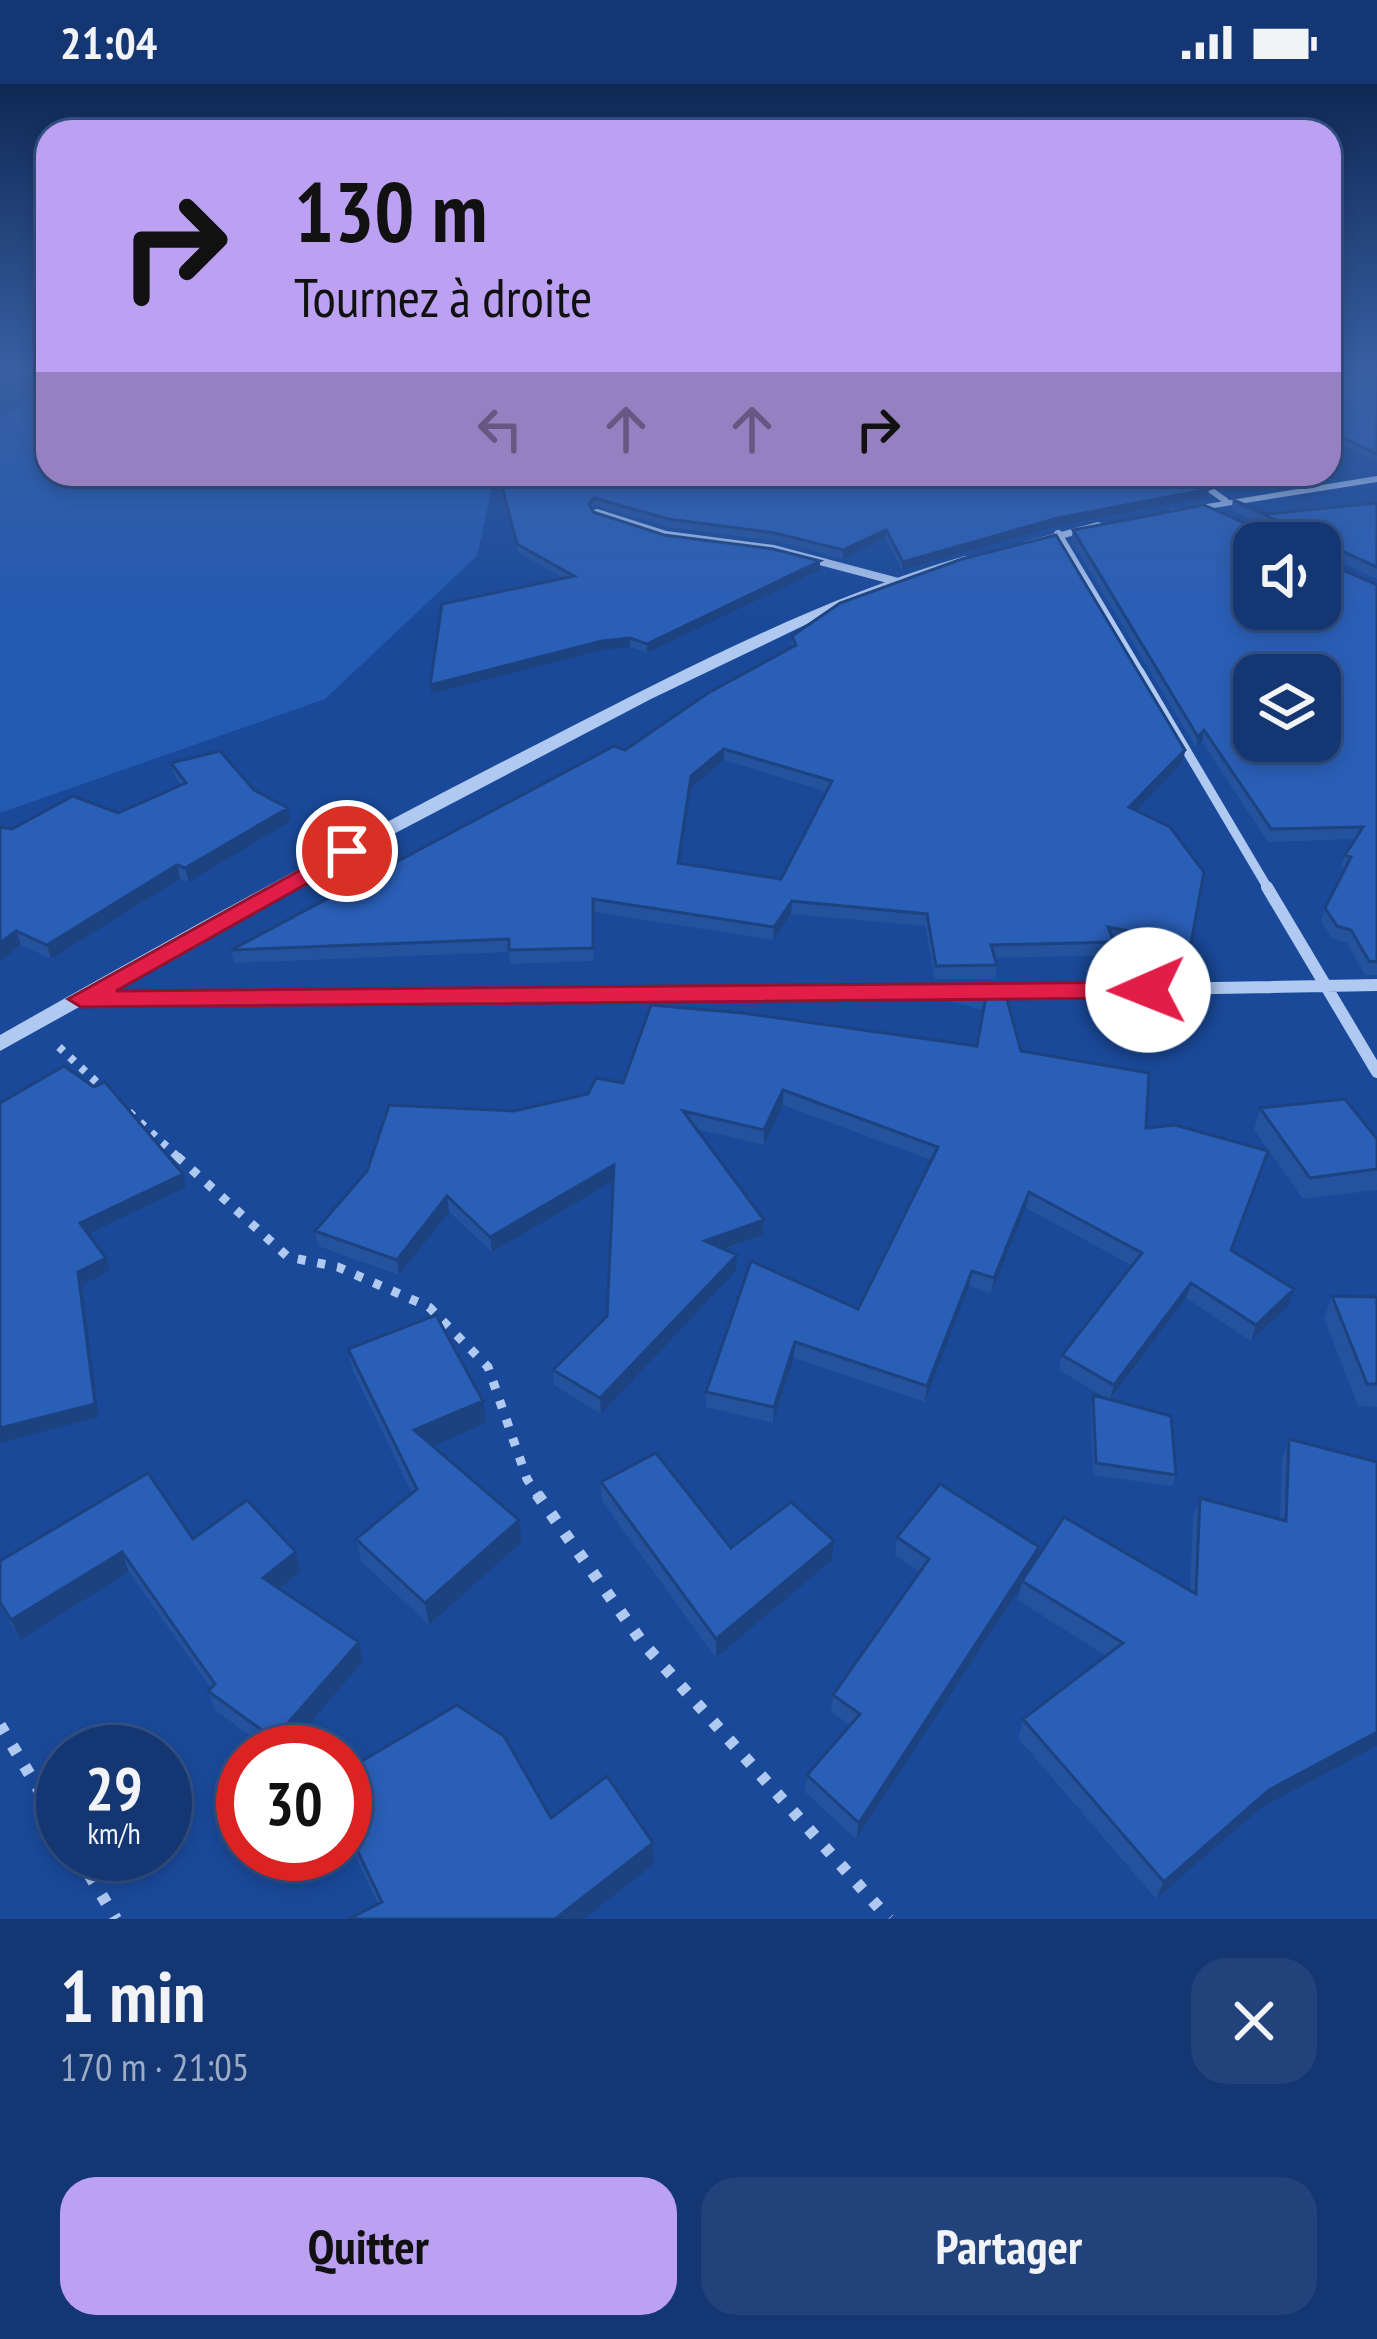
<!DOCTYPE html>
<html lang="fr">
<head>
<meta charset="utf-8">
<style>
  :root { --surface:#143773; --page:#21427b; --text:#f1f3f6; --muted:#9dacc4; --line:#335185; --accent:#bca0f2 }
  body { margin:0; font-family:"PT Sans Narrow",sans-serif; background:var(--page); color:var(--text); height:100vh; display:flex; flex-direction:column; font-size:45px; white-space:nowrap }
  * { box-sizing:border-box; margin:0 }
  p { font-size:39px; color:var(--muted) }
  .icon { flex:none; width:66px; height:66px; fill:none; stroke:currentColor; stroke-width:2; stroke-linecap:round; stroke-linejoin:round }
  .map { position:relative; height:1835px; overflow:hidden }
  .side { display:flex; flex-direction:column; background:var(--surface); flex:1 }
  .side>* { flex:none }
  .top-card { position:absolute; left:36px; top:36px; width:1305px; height:366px; border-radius:36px; box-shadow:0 6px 18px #0003,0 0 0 3px var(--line); background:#bca0f2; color:#111; overflow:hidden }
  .buttons { position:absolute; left:1233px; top:438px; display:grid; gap:24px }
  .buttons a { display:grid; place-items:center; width:108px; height:108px; border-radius:24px; background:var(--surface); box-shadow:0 6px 18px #0003,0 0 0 3px var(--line); font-size:60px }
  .speed { position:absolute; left:36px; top:1641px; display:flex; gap:24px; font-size:60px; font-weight:700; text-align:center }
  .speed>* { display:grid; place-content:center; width:156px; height:156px; border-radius:50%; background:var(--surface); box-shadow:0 6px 18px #0003,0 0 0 3px var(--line); line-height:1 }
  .speed small { font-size:30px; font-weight:400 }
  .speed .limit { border:18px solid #d22; background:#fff; color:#111 }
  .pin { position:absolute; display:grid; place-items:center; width:102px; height:102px; color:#fff; margin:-51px; border:6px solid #fff; border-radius:50%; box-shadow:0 3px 12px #0007 }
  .me { position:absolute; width:132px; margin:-66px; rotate:269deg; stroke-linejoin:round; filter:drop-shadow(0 0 9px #0008) }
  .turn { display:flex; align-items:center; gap:42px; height:252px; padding:0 60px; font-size:54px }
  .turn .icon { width:156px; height:156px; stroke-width:2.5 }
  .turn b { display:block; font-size:84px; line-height:102px }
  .lanes { display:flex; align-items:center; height:114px; padding:0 60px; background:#0003; justify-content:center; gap:60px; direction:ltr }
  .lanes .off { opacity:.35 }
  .round { display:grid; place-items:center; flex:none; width:126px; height:126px; border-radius:36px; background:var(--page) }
  .summary { display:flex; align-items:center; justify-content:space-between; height:204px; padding:0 60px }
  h1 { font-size:72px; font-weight:700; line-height:90px }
  .button { display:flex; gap:24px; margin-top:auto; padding:24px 60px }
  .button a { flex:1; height:138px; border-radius:36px; background:var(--accent); color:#111; font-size:48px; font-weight:700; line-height:138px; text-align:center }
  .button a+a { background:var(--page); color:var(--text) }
  .status { display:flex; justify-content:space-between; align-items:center; height:84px; padding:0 60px; background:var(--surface); direction:ltr }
  .status svg { height:33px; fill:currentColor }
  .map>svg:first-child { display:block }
</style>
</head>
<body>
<div class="status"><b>21:04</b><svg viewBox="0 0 49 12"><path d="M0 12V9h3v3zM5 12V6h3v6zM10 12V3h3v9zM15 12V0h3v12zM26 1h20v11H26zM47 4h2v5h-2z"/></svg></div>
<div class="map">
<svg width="1377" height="1835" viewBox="0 0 1377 1835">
  <rect width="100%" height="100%" fill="#1a4999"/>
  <path fill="#235ab2" d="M48,306V390H495L477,472L325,615L0,729V334Z"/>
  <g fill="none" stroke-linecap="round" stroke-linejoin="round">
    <path stroke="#b0c9f1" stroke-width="8" stroke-dasharray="6 9" stroke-linecap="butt" d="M59,963L105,1006
      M129,1028L180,1075"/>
    <path stroke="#b0c9f1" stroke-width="9" stroke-dasharray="8 12" stroke-linecap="butt" d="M177,1072L288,1173L338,1183L429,1223L488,1283L527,1395L539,1413"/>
    <path stroke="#b0c9f1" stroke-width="12" stroke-dasharray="9 15" stroke-linecap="butt" d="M537,1410L642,1558L889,1835
      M0,1641L63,1746
      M77,1770L116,1835"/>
    <path stroke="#b0c9f1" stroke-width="6" d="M1188,390L1226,417"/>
    <path stroke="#b0c9f1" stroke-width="8" d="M597,429L666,451L774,465L895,497
      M1058,450L1142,591"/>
    <path stroke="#b0c9f1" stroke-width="9" d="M1140,588L1269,806"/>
    <path stroke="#b0c9f1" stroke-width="12" d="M1267,803L1377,988
      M988,908L1377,901
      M81,915L956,909"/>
    <path fill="#b0c9f1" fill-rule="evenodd" d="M1377,392V398L1176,430L1170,426Z
      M1098,438L1102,439V445L1029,462L1023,458Z
      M965,472L972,476L970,479L807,540L651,615L344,776L0,967V951C183,847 367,746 555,651C687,584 822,513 965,472Z"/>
  </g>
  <path fill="#24529d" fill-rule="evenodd" d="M1329,283H1377V378L1329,355Z
    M502,403L1208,413L1057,442L902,486L885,454L843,475L775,457L668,443L594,421L591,425L593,428L664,451L820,477V486L647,569L630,563L602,566L431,610L430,601L563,494L518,468Z
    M1233,416L1268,430L1377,419V495L1323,470L1254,459L1377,501V891H1365L1347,859L1333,855L1321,837L1325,824L1345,785L1341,784L1345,771L1355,755L1268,758L1202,658L1196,664L1071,456L1073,446L1285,457L1287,455L1286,452L1231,426Z
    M792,552L1185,666L1183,678L1136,727L1204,788L1188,872L1114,858L1112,871L994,874L997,881L995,895H935L925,842L791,830L773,856L593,828L594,877L510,880L509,868L234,879L231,866L625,666L791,563ZM724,676L827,708L781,795L679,780L691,704Z
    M171,679L254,706L291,737L189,798L180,795L51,875L21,861L0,877L12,745L118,729L181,701L174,692Z
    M1003,901L1021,967L1146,1044L1268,1067L1232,1166L1289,1221L1251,1257L1186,1214L1111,1316L1176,1391L1172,1402L1093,1391L1091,1323L1093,1311L1109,1316L1059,1286L1062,1271L1133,1182L1026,1124L991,1210L969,1202L925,1318L794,1274L773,1339L706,1323V1308L858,1225L931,1076L783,1021L764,1061L696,1045L764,1136L763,1151L724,1166L736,1187L601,1330L554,1301L553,1286L607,1232L613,1097L492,1168L449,1128L399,1191L318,1162L315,1147L514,1027L588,1010L623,999L977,962L983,926L944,916L946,902Z
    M1260,1024L1377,1055V1106L1303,1115L1254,1046Z
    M1332,1212L1377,1213V1323L1358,1322L1324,1234Z
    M348,1265L486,1339L432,1362L519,1436L522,1458L429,1541L361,1477L356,1455L412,1409L353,1287Z
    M1289,1355L1377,1378V1662L1261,1724L1156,1815L1018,1654L1023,1635L1106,1572L1018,1516L1021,1503L856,1755L805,1708L807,1691L850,1641L831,1628L833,1611L920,1488L895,1471L897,1453L1039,1463L1037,1475L1190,1507L1193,1433L1200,1414L1280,1436L1282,1374Z
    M601,1398L731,1464L834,1457L832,1476L716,1574L602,1417Z
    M193,1455L296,1468L301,1488L279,1505L359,1558L363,1577L286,1668H272L215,1626L208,1607L211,1604L129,1488L20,1556L0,1522V1477Z
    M345,1687L551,1734L654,1780L378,1820L345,1750Z"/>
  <path fill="#1d4280" d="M12,283H45L9,290L0,294V287Z
    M1209,405L1208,413L1057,442L902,486L903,478L1058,434Z
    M886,446L885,454L843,475V466Z
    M820,477V486L647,569V560Z
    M630,554V563L602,566L431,610L430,601L602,557Z
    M1204,646L1202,658L1196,664L1198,653Z
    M724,665V676L691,704L678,792V779L691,692Z
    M1185,666L1183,678L1127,736L1129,723Z
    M288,724L291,737L189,798L185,784Z
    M177,781L180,795L51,875L47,861Z
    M792,817L791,830L773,856L774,843Z
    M16,847L21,861L0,877V859Z
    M783,1006V1021L764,1061V1046Z
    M614,1081L615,1096L492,1168L490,1153Z
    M183,1090L186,1103L84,1152L80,1139Z
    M1029,1108L1026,1124L991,1210L994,1194Z
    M447,1112L449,1128L399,1191L397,1176Z
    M764,1136L763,1151L705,1172V1157Z
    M737,1171L736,1187L601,1330L600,1314Z
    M106,1174L110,1187L82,1201L99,1333L0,1359V1344L78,1188Z
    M972,1187L969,1202L925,1318L927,1302Z
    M1191,1199L1186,1214L1110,1316L1114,1301Z
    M1294,1205L1289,1221L1251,1257L1256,1241Z
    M795,1258L794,1274L773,1339L774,1323Z
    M483,1317L486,1339L417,1369L414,1346Z
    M519,1436L522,1458L429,1541L425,1519Z
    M834,1457L832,1476L716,1574V1555Z
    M1039,1463L1035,1481L1022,1497L1021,1503L856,1755L859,1739Z
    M122,1468L129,1488L20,1556L11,1536Z
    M296,1468L301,1488L268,1513L263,1494Z
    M359,1558L363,1577L286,1668H278L274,1655Z
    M1377,1648V1662L1261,1724L1156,1815L1164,1798L1269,1706Z
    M653,1759L654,1780L584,1835H555Z"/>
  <path fill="#2a5fb7" stroke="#1d4280" stroke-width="3" fill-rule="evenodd" d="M1329,283H1377V370L1329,347Z
    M522,390H1178L1209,405L1058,434L903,478L886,446L843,466L775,449L668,435L594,414L589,420L593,428L664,451L773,465L820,477L647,560L630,554L602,557L430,601L442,520L574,492L517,460L502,403Z
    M1233,416L1268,430L1377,419V483L1326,460L1320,462V459H1254V525H1320V476L1377,501V878L1369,877L1351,846L1337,842L1325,824L1351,773L1345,771L1363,743L1271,745L1204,646L1198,653L1073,446L1204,421L1285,457L1292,449L1288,442ZM1254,591H1320V657H1254Z
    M1056,451L1185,666L1129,723L1170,743L1204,788L1191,859L1108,843L1114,858L991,861L997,881L936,882L927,830L792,817L774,843L593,815V864L509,866V855L231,866L614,662L625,666L708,609L796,561L792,552L840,519L962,475ZM724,665L832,697L781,795L678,779L691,692Z
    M220,667L254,706L288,724L185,784L177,781L47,861L16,847L0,859V743L12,745L73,712L118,729L186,699L171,679Z
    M1003,901L1021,967L1149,989L1146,1044L1175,1041L1268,1067L1231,1166L1294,1205L1256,1241L1191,1199L1114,1301L1062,1271L1142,1169L1029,1108L994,1194L972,1187L927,1302L795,1258L774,1323L706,1308L751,1177L858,1225L938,1063L783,1006L764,1046L683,1027L764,1136L705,1157L737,1171L600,1314L553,1286L607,1232L614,1081L490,1153L447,1112L397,1176L315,1147L367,1087L389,1021L514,1027L588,1010L596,994L623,999L651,921L742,929L977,962L986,912L946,902Z
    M64,982L94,1003L105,998L183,1090L80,1139L106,1174L78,1188L95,1320L0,1344V1019Z
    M1345,1015L1377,1055V1085L1310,1094L1260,1024Z
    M1332,1212L1377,1213V1300H1367Z
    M436,1231L483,1317L414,1346L519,1436L425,1519L356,1455L417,1405L348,1265Z
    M1093,1311L1171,1332L1176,1391L1096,1379Z
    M1289,1355L1377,1378V1648L1269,1706L1164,1798L1023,1635L1123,1559L1022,1497L1064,1433L1196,1510L1200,1414L1286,1437Z
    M656,1369L731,1464L791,1418L834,1457L716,1555L601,1398Z
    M148,1389L193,1455L247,1416L296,1468L263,1494L359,1558L274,1655L208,1607L215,1600L122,1468L11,1536L0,1518V1477Z
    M940,1400L1039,1463L859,1739L807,1691L860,1630L833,1611L929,1475L897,1453Z
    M457,1621L504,1652L551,1734L607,1692L653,1759L555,1835H349L382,1818L345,1741V1687Z"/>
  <linearGradient id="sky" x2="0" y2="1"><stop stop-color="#0e2854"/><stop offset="0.53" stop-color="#385fa2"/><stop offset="1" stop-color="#385fa2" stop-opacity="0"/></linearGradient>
  <rect width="1377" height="539" fill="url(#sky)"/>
  <path fill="#e11d48" stroke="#92132f" stroke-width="3" d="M347,760L356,762V772L116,907L1148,898L1161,906L1148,914L81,923L68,915Z"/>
</svg>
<div class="buttons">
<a><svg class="icon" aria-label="sound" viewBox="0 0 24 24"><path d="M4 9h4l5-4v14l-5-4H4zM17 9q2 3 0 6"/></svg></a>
<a><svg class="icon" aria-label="layers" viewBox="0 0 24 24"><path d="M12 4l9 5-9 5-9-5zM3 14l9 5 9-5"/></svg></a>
</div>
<div class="speed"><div>29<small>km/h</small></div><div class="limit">30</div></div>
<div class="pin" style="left:347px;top:767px;background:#d93025"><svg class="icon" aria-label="arrive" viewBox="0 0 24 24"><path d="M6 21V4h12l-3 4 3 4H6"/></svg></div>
<svg class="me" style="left:1148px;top:906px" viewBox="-20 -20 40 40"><circle r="19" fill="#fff"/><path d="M0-13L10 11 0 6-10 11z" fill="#e11d48"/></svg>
<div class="top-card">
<div class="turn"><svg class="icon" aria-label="right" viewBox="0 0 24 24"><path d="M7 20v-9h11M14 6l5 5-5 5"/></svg><div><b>130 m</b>Tournez à droite</div></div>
<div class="lanes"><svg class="icon off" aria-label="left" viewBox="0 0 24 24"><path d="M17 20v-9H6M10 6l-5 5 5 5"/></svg><svg class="icon off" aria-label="ahead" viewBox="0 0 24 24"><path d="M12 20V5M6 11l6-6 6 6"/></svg><svg class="icon off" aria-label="ahead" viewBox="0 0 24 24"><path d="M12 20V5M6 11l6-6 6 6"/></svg><svg class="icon" aria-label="right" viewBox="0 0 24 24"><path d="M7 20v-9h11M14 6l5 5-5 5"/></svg></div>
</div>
</div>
<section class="side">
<div class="summary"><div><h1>1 min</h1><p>170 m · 21:05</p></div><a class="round"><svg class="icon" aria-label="close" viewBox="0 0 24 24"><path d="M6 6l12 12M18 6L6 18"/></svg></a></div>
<div class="button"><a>Quitter</a><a>Partager</a></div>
</section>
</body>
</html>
